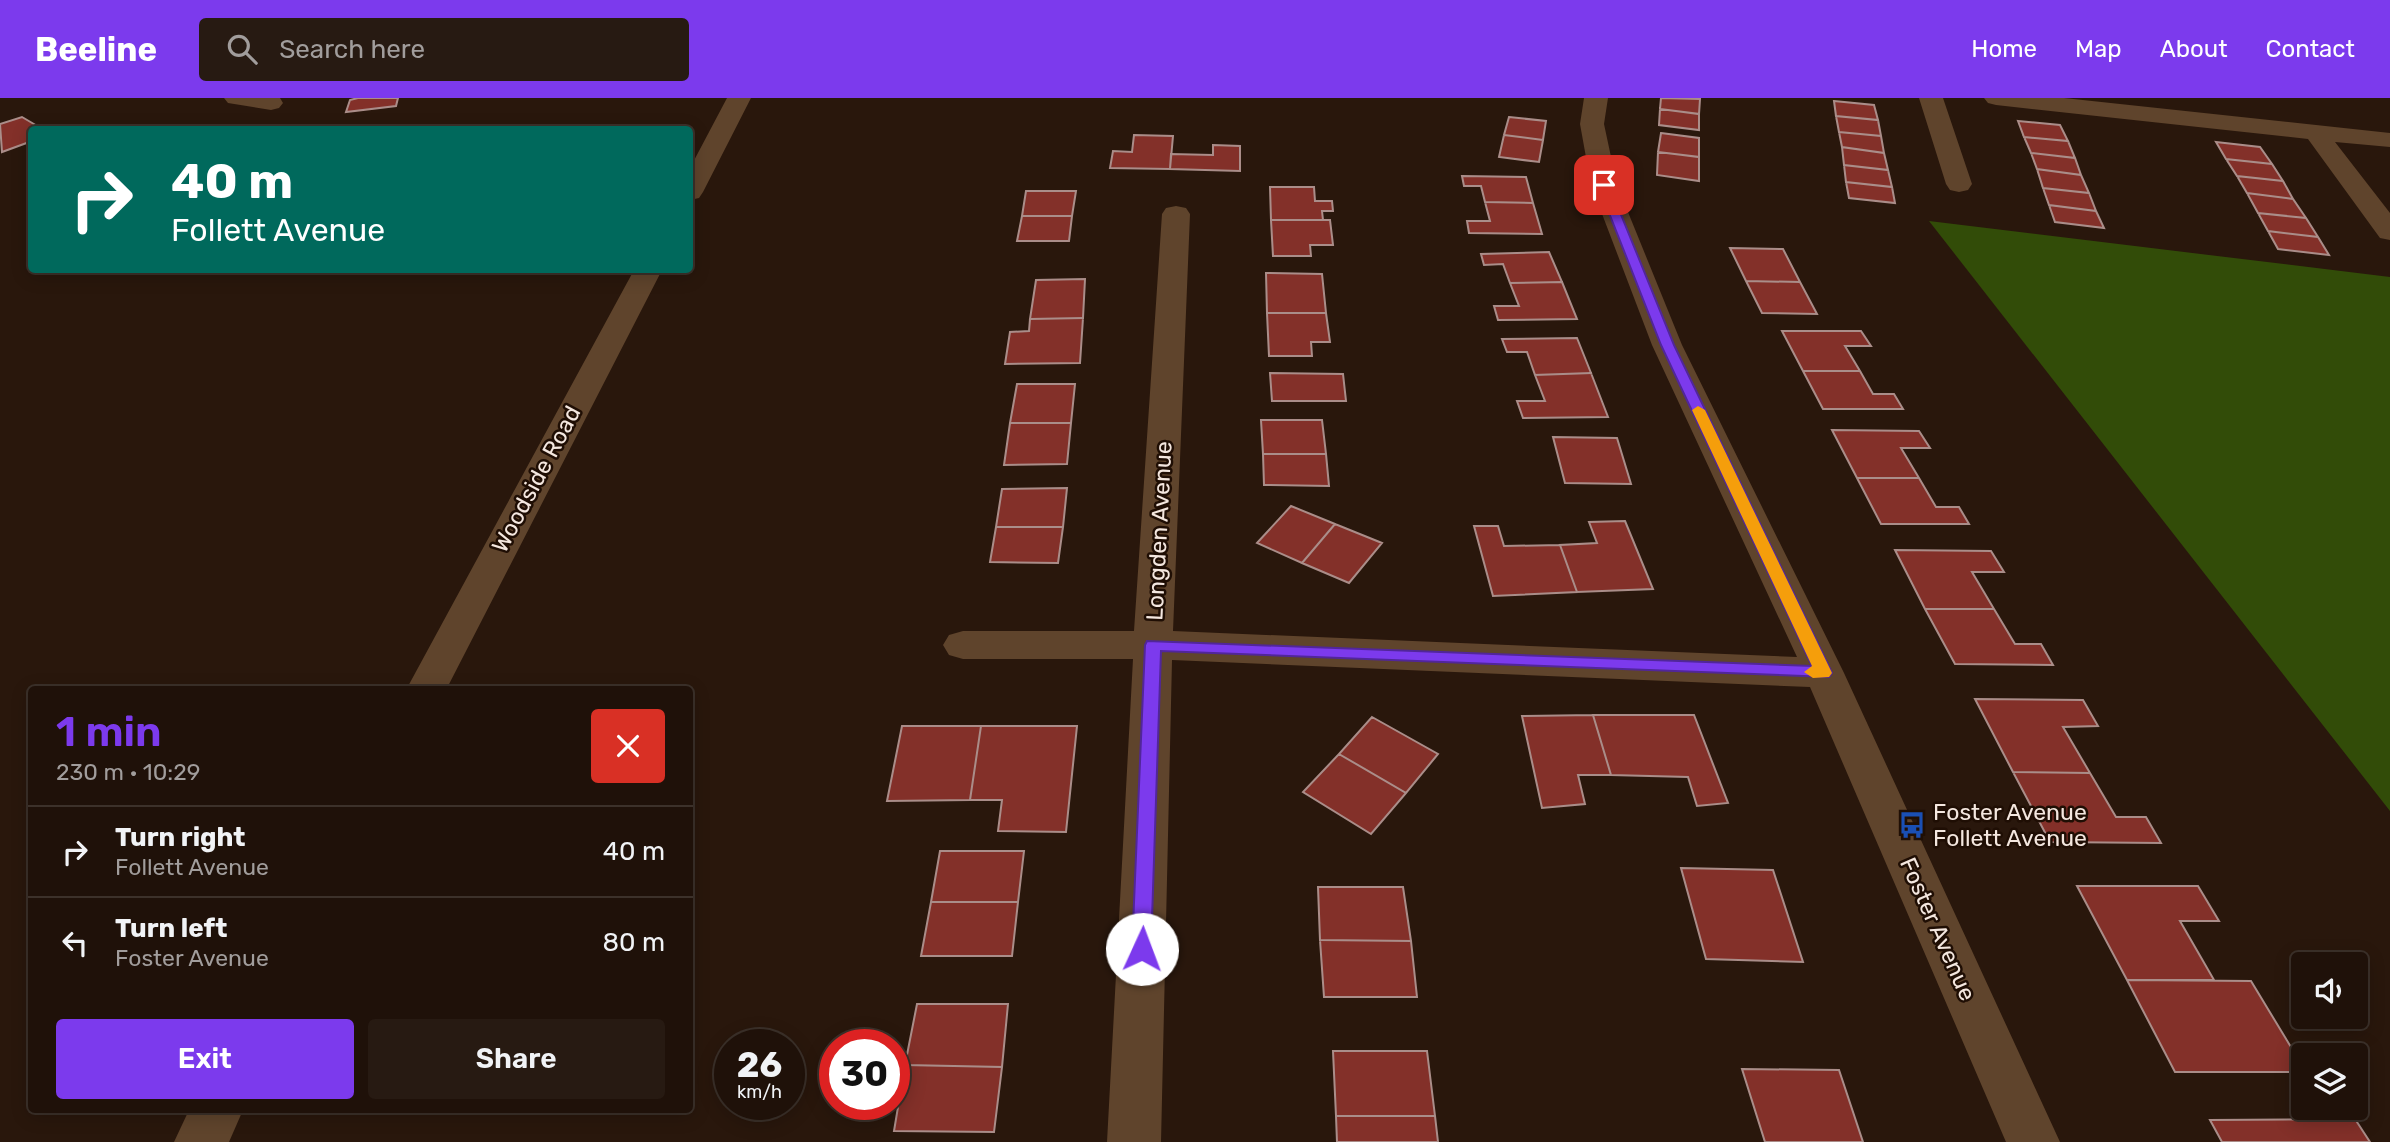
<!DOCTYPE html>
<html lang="en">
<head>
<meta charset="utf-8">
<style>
  :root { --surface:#1f1109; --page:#271a12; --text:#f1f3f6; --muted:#a19d9c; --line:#3c312a; --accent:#7c3aed }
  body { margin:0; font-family:Rubik,sans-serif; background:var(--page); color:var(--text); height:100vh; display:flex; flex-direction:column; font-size:26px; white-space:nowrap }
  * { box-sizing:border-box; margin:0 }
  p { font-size:23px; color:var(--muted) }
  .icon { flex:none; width:38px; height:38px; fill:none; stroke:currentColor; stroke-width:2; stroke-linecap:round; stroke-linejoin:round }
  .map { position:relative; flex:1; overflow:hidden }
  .drawer { position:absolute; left:28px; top:588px; width:665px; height:427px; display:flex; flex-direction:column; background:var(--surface); border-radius:7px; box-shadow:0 4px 18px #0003,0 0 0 2px var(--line) }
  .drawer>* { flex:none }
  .guide { position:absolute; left:28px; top:28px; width:665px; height:147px; border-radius:7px; box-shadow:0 4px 18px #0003,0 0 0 2px var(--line); background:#00695c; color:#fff; overflow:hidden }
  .tools { position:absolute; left:2291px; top:854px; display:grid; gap:14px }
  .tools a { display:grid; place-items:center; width:77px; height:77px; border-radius:7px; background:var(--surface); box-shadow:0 4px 18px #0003,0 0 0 2px var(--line); font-size:35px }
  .speed { position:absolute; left:714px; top:931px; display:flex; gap:14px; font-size:35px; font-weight:700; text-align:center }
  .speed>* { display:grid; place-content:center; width:91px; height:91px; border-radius:50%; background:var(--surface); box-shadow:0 4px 18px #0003,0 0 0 2px var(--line); line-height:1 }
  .speed small { font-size:18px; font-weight:400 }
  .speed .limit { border:10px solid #d22; background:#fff; color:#111 }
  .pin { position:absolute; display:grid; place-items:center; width:60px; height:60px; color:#fff; margin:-30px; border-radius:14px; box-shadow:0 4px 10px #0006 }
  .me { position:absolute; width:77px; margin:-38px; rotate:2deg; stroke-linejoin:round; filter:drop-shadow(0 0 5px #0008) }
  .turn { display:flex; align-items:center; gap:24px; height:147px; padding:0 28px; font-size:32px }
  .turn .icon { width:91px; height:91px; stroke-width:2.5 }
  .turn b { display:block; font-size:49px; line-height:60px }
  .round { display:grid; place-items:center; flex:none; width:74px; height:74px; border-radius:7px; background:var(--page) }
  .overview { display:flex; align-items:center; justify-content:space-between; height:119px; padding:0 28px }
  h1 { font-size:42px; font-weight:600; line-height:52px; color:var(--accent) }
  .action { display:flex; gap:14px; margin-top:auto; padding:14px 28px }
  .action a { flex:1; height:80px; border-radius:7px; background:var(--accent); color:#fff; font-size:28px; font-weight:600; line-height:80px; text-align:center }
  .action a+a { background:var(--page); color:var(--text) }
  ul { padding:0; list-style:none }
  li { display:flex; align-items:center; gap:21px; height:91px; padding:0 28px; border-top:2px solid var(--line) }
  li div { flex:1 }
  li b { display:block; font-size:26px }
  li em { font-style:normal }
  header { display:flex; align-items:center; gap:42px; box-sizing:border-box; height:98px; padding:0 35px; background:var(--accent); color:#fff }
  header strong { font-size:33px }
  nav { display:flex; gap:38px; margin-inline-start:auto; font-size:24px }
  .search { width:490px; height:63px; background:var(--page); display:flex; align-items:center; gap:18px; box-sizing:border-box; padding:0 24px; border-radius:7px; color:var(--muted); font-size:26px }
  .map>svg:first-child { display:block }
</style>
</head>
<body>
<header>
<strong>Beeline</strong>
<div class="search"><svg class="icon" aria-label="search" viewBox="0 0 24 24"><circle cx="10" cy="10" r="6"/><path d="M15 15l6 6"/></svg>Search here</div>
<nav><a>Home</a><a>Map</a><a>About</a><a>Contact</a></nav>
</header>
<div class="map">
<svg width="2390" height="1044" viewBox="0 0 2390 1044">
  <rect width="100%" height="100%" fill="#29170c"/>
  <path fill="#324c08" d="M1929,123L2390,179V713Z"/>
  <path fill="#833029" stroke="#aa8d89" stroke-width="2" d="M358,0H398L396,8L346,14L350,2Z
    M1661,0L1700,1L1699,16L1660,11Z
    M1834,3L1874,7L1878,22L1836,18Z
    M1660,11L1699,16V32L1659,27Z
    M1836,18L1878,22L1881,38L1839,34Z
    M22,19L39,29L45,27L52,32H32V43L2,54L0,26Z
    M1509,19L1546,23L1543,42L1504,37Z
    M2018,23L2060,27L2068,43L2024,39Z
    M1839,34L1881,38L1884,55L1842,49Z
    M1661,35L1699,40V59L1658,54Z
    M1134,37L1173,38L1170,71L1110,70L1113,53L1132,54Z
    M1504,37L1543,42L1539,64L1499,59Z
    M2024,39L2068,43L2075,60L2031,55Z
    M2216,44L2260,49L2272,66L2226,61Z
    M1213,47L1240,48V73L1170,71L1171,56L1213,57Z
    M1842,49L1884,55L1888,72L1844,67Z
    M1658,54L1699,59V83L1657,77Z
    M2031,55L2075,60L2081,77L2037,71Z
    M2226,61L2272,66L2283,83L2237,78Z
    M1844,67L1888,72L1892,89L1846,84Z
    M2037,71L2081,77L2089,95L2043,90Z
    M1462,78L1526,79L1533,105L1485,104L1481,88H1464Z
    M2237,78L2283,83L2293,101L2247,95Z
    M1846,84L1892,89L1895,105L1849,100Z
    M1270,89H1314L1315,103H1332L1333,113H1322L1323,122H1271Z
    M2043,90L2089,95L2096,113L2049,107Z
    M1026,93H1076L1072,118H1022Z
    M2247,95L2293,101L2306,120L2258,115Z
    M1485,104L1533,105L1542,136L1469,135L1467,123H1490Z
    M2049,107L2096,113L2104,130L2055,124Z
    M2258,115L2306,120L2318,139L2268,133Z
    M1022,118H1072L1069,143H1017Z
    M1271,122H1330L1333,147H1310L1311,158H1273Z
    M2268,133L2318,139L2329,157L2278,151Z
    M1730,150L1783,151L1800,184L1746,183Z
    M1549,154L1562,184L1510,185L1503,166L1484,167L1481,156Z
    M1266,175L1322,176L1326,215H1267Z
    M1085,181L1083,220L1030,221L1036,182Z
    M1746,183L1800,184L1817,216L1762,215Z
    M1562,184L1577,221L1498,222L1494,208H1519L1510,185Z
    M1267,215H1326L1330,244H1311L1312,258H1269Z
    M1083,220L1080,265L1005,266L1010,234L1029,233L1030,221Z
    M1782,233H1861L1871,248H1845L1860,273H1803Z
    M1577,240L1591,275L1535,277L1527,254H1507L1502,241Z
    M1803,273H1860L1873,296H1894L1903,311H1823Z
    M1270,275L1343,276L1346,303H1272Z
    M1591,275L1608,319L1523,320L1517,303H1545L1535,277Z
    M1017,286H1075L1071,325H1010Z
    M1261,322H1322L1326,356H1263Z
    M1010,325H1071L1067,366L1004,367Z
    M1832,332L1919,333L1930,350H1901L1919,380H1857Z
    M1553,339L1617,340L1631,386L1565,385Z
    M1263,356H1326L1329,388L1264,387Z
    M1857,380H1919L1936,409H1959L1969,426H1881Z
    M1067,390L1063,429H996L1002,391Z
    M1291,408L1335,426L1302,465L1257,445Z
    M1625,423L1653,491L1577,494L1560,447L1597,445L1589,424Z
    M1335,426L1382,445L1349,485L1302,465Z
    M1474,428H1498L1504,448L1560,447L1577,494L1493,498Z
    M996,429H1063L1058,465L990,464Z
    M1895,452L1991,453L2004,474H1972L1994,511H1925Z
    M1925,511H1994L2015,546H2041L2053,567L1955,566Z
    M1975,601L2083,602L2098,628L2063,629L2090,675L2013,674Z
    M1593,617H1694L1728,705L1697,708L1688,679L1611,677Z
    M1593,617L1611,677H1578L1585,706L1542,710L1522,618Z
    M1372,619L1438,656L1406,695L1339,656Z
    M902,628H981L970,702L887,703Z
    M981,628H1077L1066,734L998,733L1002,702H970Z
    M1339,656L1406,695L1371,736L1303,694Z
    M2013,674L2090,675L2116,719H2146L2161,745L2050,744Z
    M940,753H1024L1018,804H931Z
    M1681,770L1773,772L1803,864L1706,861Z
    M2077,788H2198L2219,823H2180L2214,882H2127Z
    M1318,789H1403L1411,843L1320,842Z
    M931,804H1018L1012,858H921Z
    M1320,842L1411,843L1417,899H1324Z
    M2127,882L2251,883L2303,969V974H2175Z
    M917,906H1008L1002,969L905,967Z
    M1333,953H1427L1435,1018H1336Z
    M905,967L1002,969L994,1034L894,1033Z
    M1742,971L1839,972L1863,1044H1765Z
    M1336,1018H1435L1438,1044H1337Z
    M2355,1021L2370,1044H2222L2210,1022Z"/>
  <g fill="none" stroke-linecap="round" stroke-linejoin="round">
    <path fill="#5f442c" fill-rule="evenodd" d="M224,0H280L283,5L279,10L271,12L228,5Z
      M727,0H751L703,94L699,100L690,102V70Z
      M1584,0H1608L1604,26L1617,87L1682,247L1844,575L2060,1044H2006L1810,589L1172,562L1161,1044H1107L1133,561H963L949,557L943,547L949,537L963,533H1134L1162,116L1166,110L1176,108L1186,110L1190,116L1173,533L1797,559L1652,247L1591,87L1580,26Z
      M1919,0H1943L1972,86L1968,92L1959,94L1950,92L1946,86Z
      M1984,0H2064L2390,35V49L2335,44L2390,115V142L2380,140L2308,41L1996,7L1988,5Z
      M634,172H662L446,592H406Z
      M189,1012H243L229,1044H174Z"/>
  </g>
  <path fill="#7c3aed" stroke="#51269a" stroke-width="2" d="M1600,84L1609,87L1674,247L1832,575L1829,579L1161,553L1151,851L1149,857L1142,859L1135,857L1132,851L1145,547L1147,543L1812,568L1661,247L1598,87Z"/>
  <path fill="#f59e0b" d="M1698,308L1705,312L1832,575L1829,579L1813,580L1804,574L1812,568L1692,312Z"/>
  <defs>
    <symbol id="bus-bare" viewBox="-9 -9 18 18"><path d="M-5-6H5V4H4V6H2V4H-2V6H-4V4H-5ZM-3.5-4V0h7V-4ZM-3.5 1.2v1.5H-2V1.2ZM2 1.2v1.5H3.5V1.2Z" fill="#1a4fb4" stroke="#1f0e04" stroke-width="2.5" paint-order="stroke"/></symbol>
  </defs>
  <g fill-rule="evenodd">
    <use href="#bus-bare" x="1893" y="708" width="38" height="38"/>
  </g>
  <g text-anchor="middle" stroke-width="5" stroke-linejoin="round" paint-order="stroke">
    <g font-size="23" fill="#f4e7df" stroke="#1f0e04">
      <text transform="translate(536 381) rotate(-62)" y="8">Woodside Road</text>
      <text transform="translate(1159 433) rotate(-87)" y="8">Longden Avenue</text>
      <text transform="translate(1938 831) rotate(66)" y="8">Foster Avenue</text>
    </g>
    <g font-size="23" fill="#f4e7df" stroke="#1f0e04" text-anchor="start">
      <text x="1933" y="722">Foster Avenue<tspan x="1933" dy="26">Follett Avenue</tspan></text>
    </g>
  </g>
</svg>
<div class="tools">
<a><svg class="icon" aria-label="sound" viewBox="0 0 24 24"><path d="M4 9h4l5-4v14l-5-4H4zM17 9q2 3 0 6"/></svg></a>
<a><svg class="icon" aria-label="layers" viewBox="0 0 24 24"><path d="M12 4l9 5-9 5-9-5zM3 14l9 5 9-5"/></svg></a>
</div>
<div class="speed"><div>26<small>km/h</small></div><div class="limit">30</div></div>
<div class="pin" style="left:1604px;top:87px;background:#d93025"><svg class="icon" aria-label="arrive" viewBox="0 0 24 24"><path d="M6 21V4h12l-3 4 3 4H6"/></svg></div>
<svg class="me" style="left:1142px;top:851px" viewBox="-20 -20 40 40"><circle r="19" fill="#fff"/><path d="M0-13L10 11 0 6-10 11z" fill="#7c3aed"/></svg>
<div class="guide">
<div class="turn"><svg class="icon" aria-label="right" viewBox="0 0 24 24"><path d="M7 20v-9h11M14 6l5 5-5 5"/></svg><div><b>40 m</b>Follett Avenue</div></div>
</div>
<section class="drawer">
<div class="overview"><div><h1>1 min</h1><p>230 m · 10:29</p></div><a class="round" style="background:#d93025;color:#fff"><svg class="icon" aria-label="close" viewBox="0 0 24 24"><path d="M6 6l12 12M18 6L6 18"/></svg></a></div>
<ul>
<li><svg class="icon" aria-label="right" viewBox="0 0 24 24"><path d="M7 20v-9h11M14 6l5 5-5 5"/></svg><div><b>Turn right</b><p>Follett Avenue</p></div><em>40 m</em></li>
<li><svg class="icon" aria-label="left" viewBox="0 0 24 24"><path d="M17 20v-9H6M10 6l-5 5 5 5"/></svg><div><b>Turn left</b><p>Foster Avenue</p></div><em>80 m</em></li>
</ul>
<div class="action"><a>Exit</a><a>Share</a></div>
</section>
</div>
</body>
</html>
